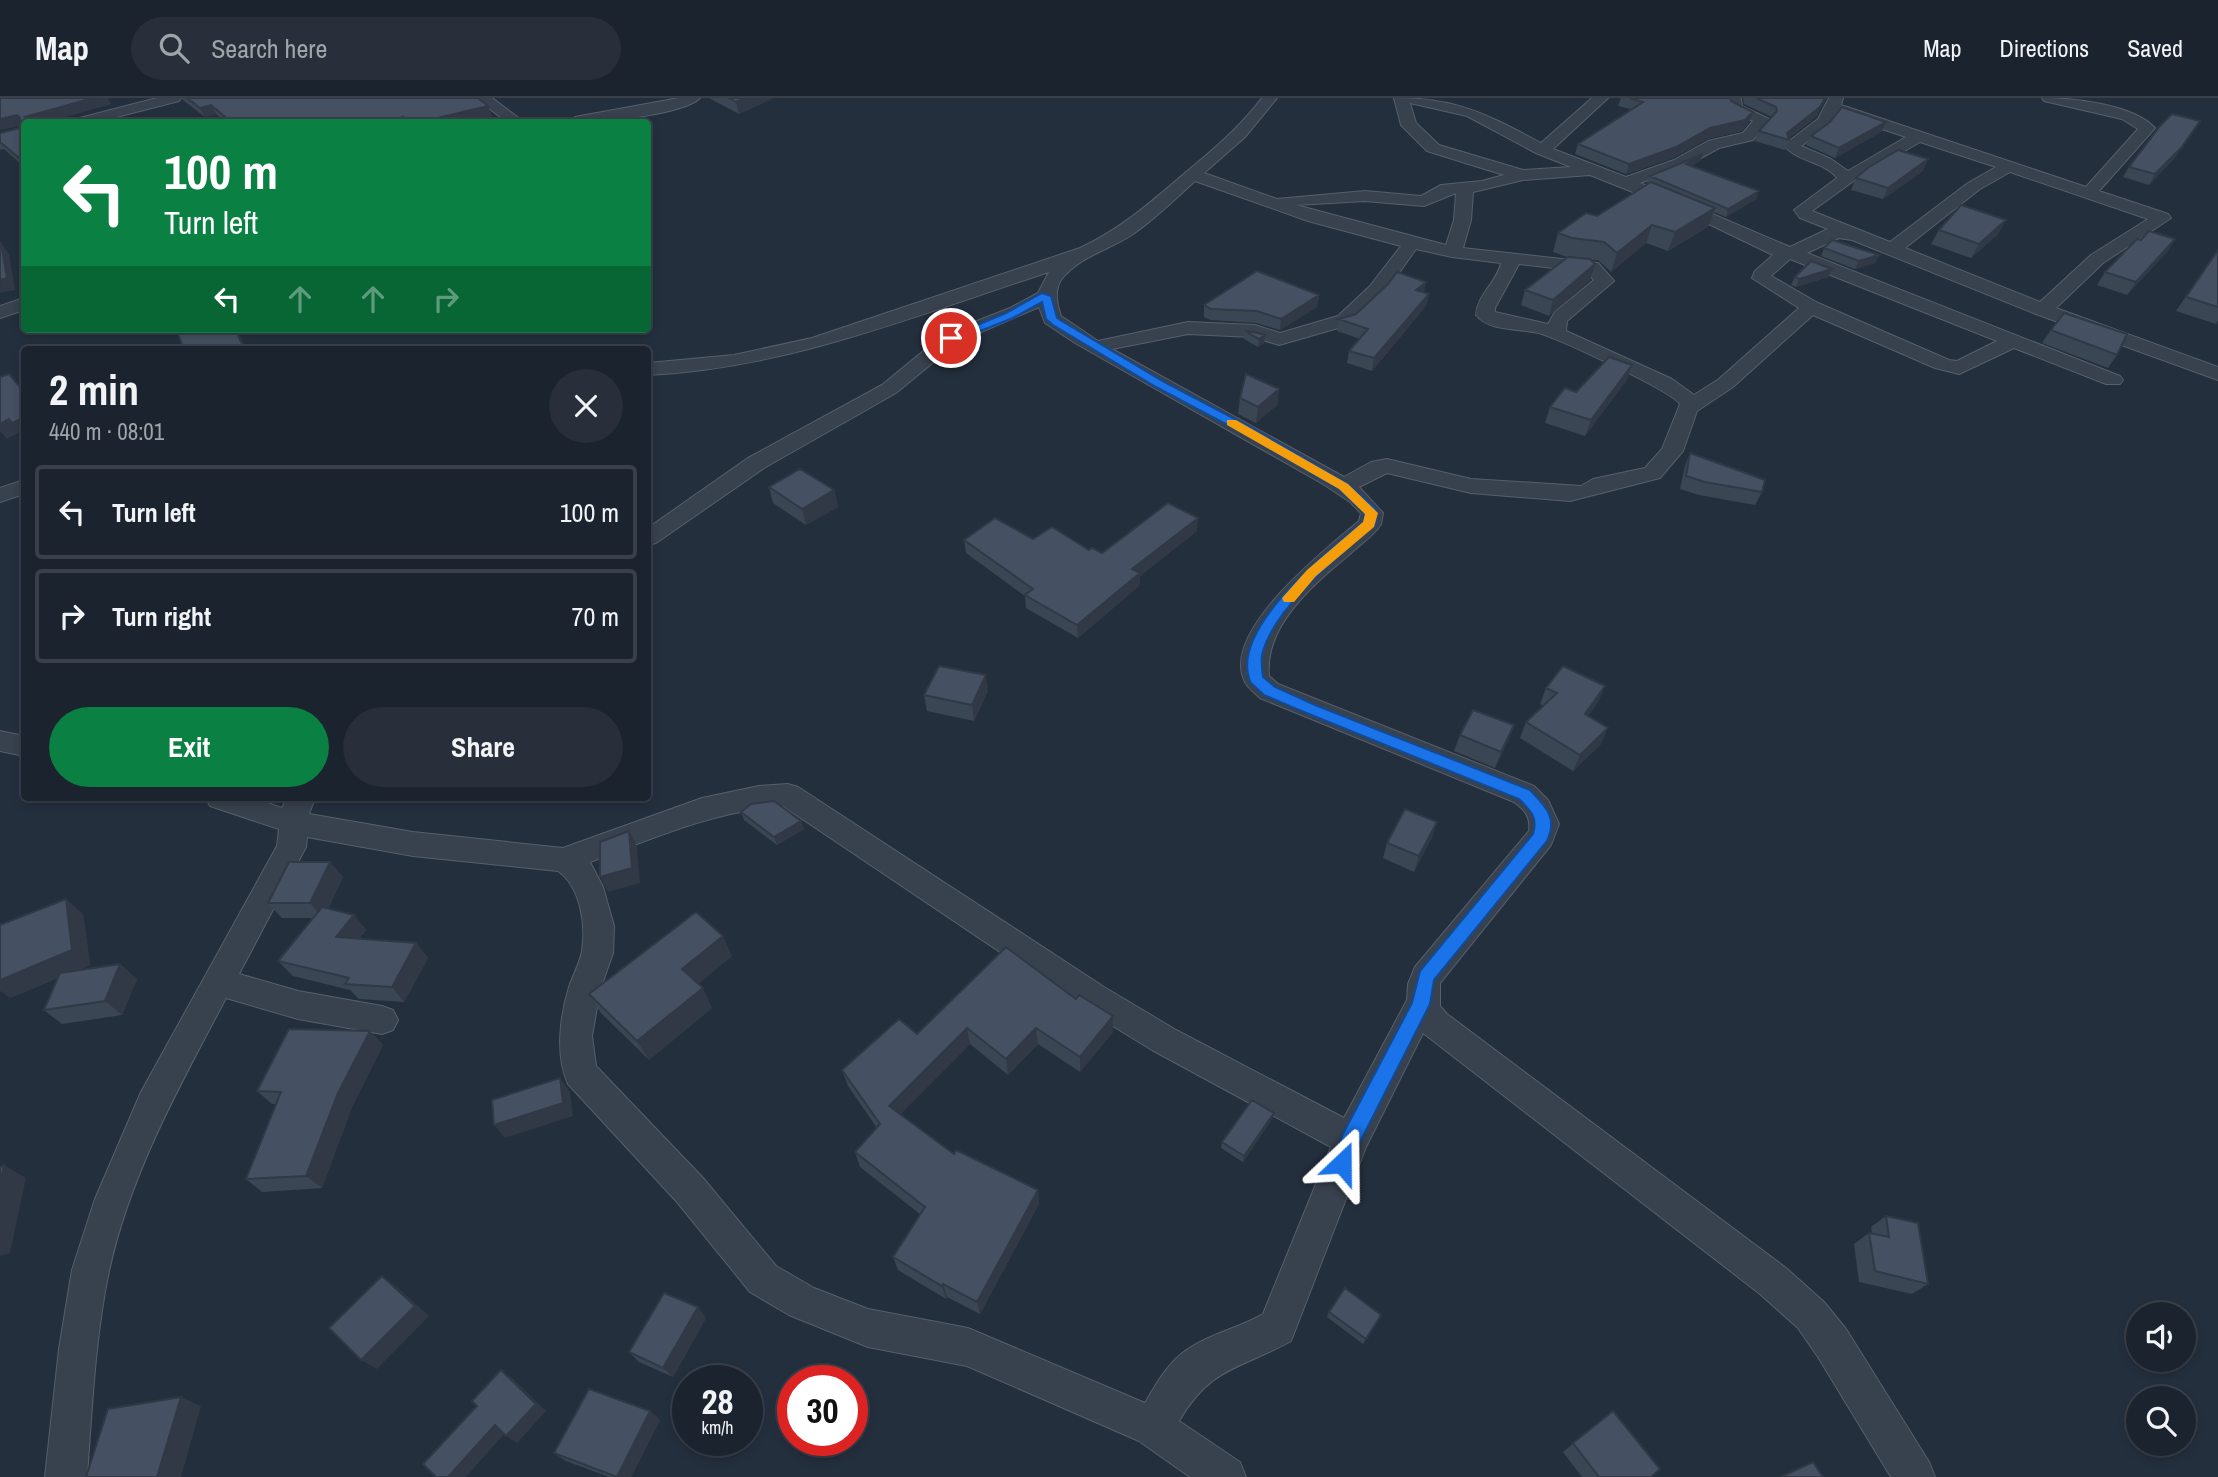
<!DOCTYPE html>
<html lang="en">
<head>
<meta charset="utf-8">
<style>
  :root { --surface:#1b232e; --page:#282f3a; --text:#f1f3f6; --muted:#a0a4aa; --line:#39404a; --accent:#0b8043 }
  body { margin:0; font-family:"Archivo Narrow",sans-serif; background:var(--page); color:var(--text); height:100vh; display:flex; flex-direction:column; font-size:26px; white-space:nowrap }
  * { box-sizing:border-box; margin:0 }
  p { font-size:23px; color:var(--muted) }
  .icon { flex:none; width:38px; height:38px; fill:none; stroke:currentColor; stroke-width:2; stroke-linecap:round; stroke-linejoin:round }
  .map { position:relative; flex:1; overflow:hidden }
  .drawer { position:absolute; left:21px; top:248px; width:630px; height:455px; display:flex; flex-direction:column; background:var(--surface); border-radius:7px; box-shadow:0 4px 10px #0003,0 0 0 2px var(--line) }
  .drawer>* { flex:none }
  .banner { position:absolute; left:21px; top:21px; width:630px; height:214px; border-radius:7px; box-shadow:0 4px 10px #0003,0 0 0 2px var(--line); background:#0b8043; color:#fff; overflow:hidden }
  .tools { position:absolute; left:2126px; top:1204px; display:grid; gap:14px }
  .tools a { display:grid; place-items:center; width:70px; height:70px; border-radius:50%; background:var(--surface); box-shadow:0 4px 10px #0003,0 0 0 2px var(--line); font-size:35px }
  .speed { position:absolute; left:672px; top:1267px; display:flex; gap:14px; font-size:35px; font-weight:700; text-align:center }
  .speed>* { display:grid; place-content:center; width:91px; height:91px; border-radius:50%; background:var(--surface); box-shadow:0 4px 10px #0003,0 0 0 2px var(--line); line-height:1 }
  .speed small { font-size:18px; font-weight:400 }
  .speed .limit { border:10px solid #d22; background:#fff; color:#111 }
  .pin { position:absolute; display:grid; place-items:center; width:60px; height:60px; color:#fff; margin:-30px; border:4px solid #fff; border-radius:50%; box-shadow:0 2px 7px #0007 }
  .me { position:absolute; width:77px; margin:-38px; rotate:23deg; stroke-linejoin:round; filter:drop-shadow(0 0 5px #0008) }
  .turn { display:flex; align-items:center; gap:24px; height:147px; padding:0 28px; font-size:32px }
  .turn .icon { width:91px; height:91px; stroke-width:2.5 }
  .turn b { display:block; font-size:49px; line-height:60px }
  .lanes { display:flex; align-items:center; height:66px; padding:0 28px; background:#0003; justify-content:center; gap:35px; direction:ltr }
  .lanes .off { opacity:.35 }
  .round { display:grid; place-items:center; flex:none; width:74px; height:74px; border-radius:37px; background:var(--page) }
  .headline { display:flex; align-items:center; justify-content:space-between; height:119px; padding:0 28px }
  h1 { font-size:42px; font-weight:700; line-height:52px }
  .cta { display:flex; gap:14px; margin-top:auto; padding:14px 28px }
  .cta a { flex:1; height:80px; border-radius:42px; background:var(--accent); color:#fff; font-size:28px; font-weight:700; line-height:80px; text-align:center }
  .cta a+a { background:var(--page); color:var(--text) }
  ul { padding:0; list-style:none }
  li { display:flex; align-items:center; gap:21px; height:94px; margin:0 14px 10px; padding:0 14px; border:4px solid var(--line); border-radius:7px }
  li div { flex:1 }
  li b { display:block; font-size:26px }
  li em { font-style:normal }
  header { display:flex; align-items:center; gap:42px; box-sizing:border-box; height:98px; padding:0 35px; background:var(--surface); border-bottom:2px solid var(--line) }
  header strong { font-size:33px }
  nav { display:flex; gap:38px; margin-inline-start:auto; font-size:24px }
  .search { width:490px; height:63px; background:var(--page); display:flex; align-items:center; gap:18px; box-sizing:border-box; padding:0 24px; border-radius:38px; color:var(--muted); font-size:26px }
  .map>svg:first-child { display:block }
</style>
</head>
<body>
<header>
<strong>Map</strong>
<div class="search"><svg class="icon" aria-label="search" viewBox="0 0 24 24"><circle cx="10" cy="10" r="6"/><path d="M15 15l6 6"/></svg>Search here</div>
<nav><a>Map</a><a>Directions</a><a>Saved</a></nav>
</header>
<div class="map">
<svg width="2218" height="1379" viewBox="0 0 2218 1379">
  <rect width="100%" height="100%" fill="#242f3e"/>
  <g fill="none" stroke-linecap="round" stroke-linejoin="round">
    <defs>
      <path id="minor" d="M157,0H181L179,3L97,24H73L76,21Z
        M475,0H492L524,24H507Z
        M679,0H700C683,17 593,26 567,24L575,19Z
        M1262,0H1277L1245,39L1204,75L1277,101L1365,93L1421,98L1441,87L1482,83L1504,77L1427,53L1401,27L1394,0C1458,0 1486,16 1541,45L1592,0H1608L1553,51L1626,79L1674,62L1708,43L1743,35L1753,23L1730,13L1727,0H1741L1742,8L1771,22L1753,42L1719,50L1686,68L1640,85L1790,149L1828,131L1800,120L1794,112L1837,80C1824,63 1796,64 1784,47L1818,21L1829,0H1843L1841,7L2086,89L2138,31L2122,21L2044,3L2042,0C2072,0 2133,6 2155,30L2099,93L2168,116L2171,120L2103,165L2056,210L2218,269V282L2036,216L1852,142L1839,140L1807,155L2120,278L2123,282L2120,286H2106L2014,250L1959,276L1935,270L1813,217L1733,289L1697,313L1683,353L1660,380L1570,403L1471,395L1387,375L1359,389L1383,415L1381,426C1374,438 1360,446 1350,456C1314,486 1264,527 1269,578L1278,586L1534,688L1548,702L1559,726L1551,747L1440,885V908L1447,916L1786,1170L1824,1204L1846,1231L1929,1364L1935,1379H1891L1818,1259L1798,1230L1760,1196L1423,935L1366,1049L1291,1243C1241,1271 1211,1268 1179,1323L1240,1364L1246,1379H1190L1139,1343L967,1268L868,1249L789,1217L750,1194L677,1104L568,986C555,957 560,919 569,889C573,877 580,865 582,853C586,827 581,789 558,773L413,758L307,739L306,749L239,876L298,893L382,908L393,912L398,922L393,932L382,936L298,921L226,900C180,987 130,1076 109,1173C95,1240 92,1310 87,1379H45L59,1251L72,1172L95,1101L141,994L277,748L279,731L210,708L206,700H253L282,710L287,700H315L309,716L413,734L563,750L702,700L759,688L788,686L798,689L1104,889L1176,932L1344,1020L1407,902L1408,886L1415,869L1529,733C1531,719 1525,712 1514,704L1260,600C1255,595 1248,590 1245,584C1219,534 1326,451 1359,423L1361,415L1350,404L1323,386L1075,245L1045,225L1039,209L958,244L896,295L764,370L656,445L648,447V430L748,360L882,287L944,236L1010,210L1038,195L1049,174C917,217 789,270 648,277V265L734,257L812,240L1080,150C1121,131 1151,104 1185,75C1213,52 1240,29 1262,0ZM1410,5L1467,18L1536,55L1571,69L1523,72L1439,47L1416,25ZM1837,16L1906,39L1848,73L1831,61L1801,48L1824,32ZM1920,44L1996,69L1968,85L1890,144L1812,113L1852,84ZM2010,74L2148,121L2091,157L2040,204L1905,150L1980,91ZM1590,77L1688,116L1773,157L1755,173L1752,180L1799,210L1719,281L1694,297L1672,281L1566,233L1567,223L1614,183L1598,165L1463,150L1471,122L1473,94L1523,82ZM1195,83L1308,123L1401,148L1370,188L1338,218L1280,235L1255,227L1188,224L1098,243L1061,218C1057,206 1054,193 1061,182C1079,158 1110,152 1133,136C1156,120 1175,101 1195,83ZM1456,95L1454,122L1446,147L1296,107L1365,103L1424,108ZM1416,151L1452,159L1501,165C1497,185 1477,196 1476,217C1489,234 1522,230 1542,236C1563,243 1670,292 1680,306L1662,351L1645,370L1593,381L1581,388L1471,381L1387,361L1371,364L1344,379L1112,251L1188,236L1253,239L1279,247L1352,226L1384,196ZM1790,161L1997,243L1957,263L1949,262L1818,205L1771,178ZM1519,166L1587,174L1594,182L1555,214L1548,226L1495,214V210ZM783,708L1082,909L1152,952L1331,1049L1263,1216C1237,1231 1204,1237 1180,1257C1165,1270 1155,1288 1145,1305L968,1230L868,1211L814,1190L776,1168L703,1080L596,968L592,938L600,892L613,855L614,828L603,789L590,764C654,740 714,713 783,708Z
        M24,200V212L0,220V208Z
        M24,382V396L0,404V390Z
        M0,633L24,638V658L0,653Z"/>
    </defs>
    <use href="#minor" stroke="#565f6c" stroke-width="2"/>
    <use href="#minor" fill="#38414e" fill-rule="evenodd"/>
  </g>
  <path fill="#3b4654" d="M0,0L108,1L111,6L47,24H24V69L4,51L0,52V35L20,30V28Z
    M182,0H478L492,18L466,24H225L216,16L205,19L183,2Z
    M709,0H774L739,16Z
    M1621,0H1730L1731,3L1753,14L1749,24L1742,33L1707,41L1673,60L1626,76L1575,56L1578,46L1631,11L1618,8Z
    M1743,0H1826L1816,19L1789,40V42L1785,52L1755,43L1759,33L1772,19L1744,6Z
    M2200,23L2174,61L2149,87L2123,79L2129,69Z
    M1886,24L1881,34L1835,60L1806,47L1811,38Z
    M1703,56L1700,63L1692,68L1756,101L1726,119L1714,114L1708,129L1668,153L1646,145L1611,174L1598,162H1591L1595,166L1590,182L1549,218L1521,207L1525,192L1567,159L1553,154L1558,135L1597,118L1648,86L1647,85L1650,78Z
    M1923,73L1883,101L1851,92L1856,80Z
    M2006,122L1998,136L1971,160L1931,146L1939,132Z
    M2175,141L2167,154L2127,197L2097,187L2105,174L2141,142Z
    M1824,150L1879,157L1875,165L1855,171L1821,158Z
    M2218,152V222L2216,226L2176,213Z
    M1832,171L1828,179L1796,189L1791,187L1795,179Z
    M1424,195L1429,196L1426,208L1372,273L1347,265L1349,253L1360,241L1337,233L1339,221Z
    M1319,197L1317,209L1280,232L1256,225L1211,222L1204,219V207Z
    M2051,232L2117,257L2108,270L2042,245Z
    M1245,233L1265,237L1264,245L1258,249L1244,241Z
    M1632,267L1626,283L1585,338L1545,325L1550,309Z
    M1279,291L1277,307L1256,325L1238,316L1240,300Z
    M1690,355L1762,394L1755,407L1699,397L1680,391L1685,368Z
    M769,389L834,392L838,409L806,427L773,405Z
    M1197,433L1140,478L1139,488L1078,540L1026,510L1025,498L966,455L964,442L1033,441L1102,455Z
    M1605,588L1598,604L1588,618L1601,646L1573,673L1520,640L1526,624L1543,608L1540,606L1546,590Z
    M988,593L974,623L927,613L924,597Z
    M1460,637L1508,643L1495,670L1454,653Z
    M741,714L804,731L777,747L744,722Z
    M1437,724L1432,739L1414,774L1383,760L1387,745Z
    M330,764L343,779L328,811L354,817L366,832L359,841L416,845L428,860L404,904L359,901L350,892L293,878L278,863L314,820H282L268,805Z
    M83,816L90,867L76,873L120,866L137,881L122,917L62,926L44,912L58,880L10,900Z
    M732,858L698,886L712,910L649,962L601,915L589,896Z
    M1076,901L1113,918V934L1080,974L1038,946L1008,977L970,946L900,1016L954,1056L1038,1092L1039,1106L980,1216L947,1199L946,1201L898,1172L893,1159L920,1116L860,1069L855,1054L877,1030L848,988L842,972L917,936Z
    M370,933L383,947L352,1009L322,1090L262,1094L246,1081L276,1006H272L257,993Z
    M1272,1021L1243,1064L1221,1050L1222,1044Z
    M1886,1118L1928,1186L1912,1196L1859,1184L1854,1146L1869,1135H1872L1871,1129Z
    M1329,1214L1381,1217L1363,1246L1327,1219Z
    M706,1220L673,1279L639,1264L629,1254Z
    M1613,1313L1651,1379H1582L1563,1354Z
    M660,1322L631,1379H609L566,1363L554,1355Z"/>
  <path fill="#303945" d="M93,0H111L108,1L111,6L47,24H28L25,19Z
    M745,0H774L739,16L736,4Z
    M1825,0H1826L1816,19L1787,41V35Z
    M211,7L216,16L205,19L200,10Z
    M488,8L492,18L466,24H421Z
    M1753,14L1749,24L1742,33L1707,41L1673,60L1626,76L1629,66L1710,30Z
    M17,17L24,27L0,32V21Z
    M403,19L405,24H387Z
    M2200,23L2174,61L2149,87L2155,76Z
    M1886,24L1881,34L1835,60L1839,50Z
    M1703,56L1700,63L1683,73L1686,66Z
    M1928,61L1923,73L1883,101L1888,90Z
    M1759,93L1756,101L1726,119L1728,111Z
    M1715,110L1708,129L1668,153L1675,134Z
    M2006,122L1998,136L1971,160L1979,146Z
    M1652,127L1646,145L1611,174L1617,155Z
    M2175,141L2167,154L2127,197L2136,184Z
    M1,145L9,156L15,192L0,195Z
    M1879,157L1875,165L1855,171L1859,163Z
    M1595,166L1590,182L1549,218L1553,202Z
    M1832,171L1828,179L1796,189L1799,181Z
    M1426,184L1424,196L1416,192Z
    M1429,196L1426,208L1372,273L1374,260Z
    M1319,197L1317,209L1280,232L1281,221Z
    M235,231H237L247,252H245Z
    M1265,237L1264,245L1258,249L1259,241Z
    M1632,267L1626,283L1585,338L1591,322Z
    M1279,291L1277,307L1256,325L1258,309Z
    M24,320V337L23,338L20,334L7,341L0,333V326L9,321Z
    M834,392L838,409L806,427L802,411Z
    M1198,420L1197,433L1140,478L1139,488L1078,540L1077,527L1132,471Z
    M986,577L988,593L974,623L972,607Z
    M1605,588L1598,604L1578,632L1585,616Z
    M1514,627L1508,643L1495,670L1501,654Z
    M1608,630L1601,646L1573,673L1580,657Z
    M801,723L804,731L777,747L774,739Z
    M1437,724L1432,739L1414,774L1419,758Z
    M629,733L637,749L640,785L608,794L600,779Z
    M330,764L343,779L323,820L310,805Z
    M66,801L83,816L90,867L10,900L0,893V882Z
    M354,817L366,832L349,854L336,839Z
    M723,838L732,858L692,891L682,871Z
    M416,845L428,860L404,904L392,889Z
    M120,866L137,881L122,917L105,903Z
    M703,890L712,910L649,962L637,943Z
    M1113,918V934L1080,974V959Z
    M967,930L970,946L894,1023L889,1008Z
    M1036,930L1038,946L1008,977L1006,961Z
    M370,933L383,947L352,1009L322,1090L306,1078L338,995Z
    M560,980L570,994L573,1018L505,1040L494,1027Z
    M1274,1015L1272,1021L1243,1064L1244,1058Z
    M4,1067L26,1080L10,1155L0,1158V1087Z
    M1038,1092L1039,1106L980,1216L977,1204Z
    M382,1178L397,1189L429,1218L377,1271L361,1262Z
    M943,1186L947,1199L946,1201L942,1188Z
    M698,1209L706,1220L673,1279L663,1270Z
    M501,1272L512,1280L546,1313L517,1345L506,1338Z
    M181,1299L201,1308L181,1379H157Z
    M650,1313L660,1322L631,1379H617Z
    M495,1327L506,1334L466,1379H448Z"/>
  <path fill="#455162" stroke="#303945" stroke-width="2" d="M0,0H93L25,19L31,24H24V64L0,44V35L20,30V20L17,17L0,21Z
    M187,0H478L488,8L421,24H414L403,19L387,24H231L211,7L200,10Z
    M729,0H745L736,4Z
    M1630,0H1730L1731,3L1753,14L1745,22L1710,30L1676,49L1629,66L1578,46L1643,4Z
    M1756,0H1825L1820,9L1787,35L1789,42L1759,33L1777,13L1776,9Z
    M1842,9L1886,24L1839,50L1811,38L1830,24Z
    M2172,16L2200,23L2181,50L2155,76L2129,69L2160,28Z
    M1898,52L1928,61L1888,90L1856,80L1869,69Z
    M1703,56L1686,66L1759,93L1728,111L1650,78Z
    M1651,84L1715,110L1675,134L1652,127L1617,155L1604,144L1572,140L1558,135L1586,115L1597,118Z
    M1961,107L2006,122L1979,146L1939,132Z
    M2149,133L2175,141L2136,184L2105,174L2137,141L2141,142Z
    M1832,142L1879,157L1859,163L1824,150Z
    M0,145H1L7,180L0,182Z
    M2218,152V209L2186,199Z
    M1568,159L1590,161L1595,166L1553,202L1525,192Z
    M1811,163L1832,171L1799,181L1795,179Z
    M1257,173L1319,197L1281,221L1257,213L1211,211L1204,207Z
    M1397,174L1426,184L1416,192L1429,196L1374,260L1349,253L1368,231L1339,221L1356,216L1388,186Z
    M2064,215L2127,236L2117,257L2051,232Z
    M176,231H235L245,252H184Z
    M1245,233L1253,234L1265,237L1259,241Z
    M1609,259L1632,267L1591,322L1550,309L1565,290L1576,294Z
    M9,276L24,294V320L12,325L9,321L0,326V279Z
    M1246,276L1279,291L1258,309L1240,300Z
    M1690,355L1765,382L1762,394L1705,384L1686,378Z
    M800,371L834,392L802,411L769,389Z
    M1168,405L1198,420L1132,471L1140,475L1077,527L1025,497L1033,491L964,442L995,420L1033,441L1052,429L1089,452L1092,450L1102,455Z
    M939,568L986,577L972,607L924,597Z
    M1563,568L1605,588L1585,616L1608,630L1580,657L1526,624L1557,595L1546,590Z
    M1473,612L1514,627L1501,654L1460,637Z
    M774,703L801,723L774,739L741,714L751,706Z
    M1405,711L1437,724L1419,758L1387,745Z
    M629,733L632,770L600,779V744Z
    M289,764H330L310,805H268Z
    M66,801L72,852L0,882V827Z
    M322,809L354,817L336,839L416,845L392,889L345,886L349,880L278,863Z
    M696,814L723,838L682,871L703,890L637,943L589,896Z
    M1006,849L1076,901L1079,897L1113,918L1080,959L1036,930L1006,961L967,930L889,1008L954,1056L956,1052L1038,1092L977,1204L943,1186L942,1188L893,1159L925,1109L855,1054L880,1026L842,972L899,921L917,936Z
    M120,866L105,903L44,912L60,875Z
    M289,931L370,933L338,995L306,1078L246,1081L281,994L257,993Z
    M560,980L563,1005L494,1027L492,1002Z
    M1252,1002L1274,1015L1244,1058L1222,1044Z
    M4,1067L0,1087V1069Z
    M1886,1118L1918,1125L1928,1186L1875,1173L1869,1135L1889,1139Z
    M382,1178L415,1208L361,1262L329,1230Z
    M1345,1190L1381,1217L1366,1241L1329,1214Z
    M664,1195L698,1209L663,1270L629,1254Z
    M501,1272L536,1306L506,1338L495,1327L448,1379H436L423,1366L477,1308L472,1303Z
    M589,1291L650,1313L617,1379L554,1355Z
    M181,1299L157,1379H86L108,1311Z
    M1613,1313L1660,1371L1651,1379H1599L1573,1345Z
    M1813,1364L1823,1379H1781Z"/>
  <path fill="#1a73e8" stroke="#114b97" stroke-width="2" d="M1042,195L1051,198L1057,220L1060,222L1164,284L1252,330L1348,386L1376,411V426C1340,457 1273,509 1262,557C1261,564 1262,572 1263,579L1275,589L1315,607L1530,692C1546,709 1558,720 1547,743L1434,882L1430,906L1359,1046L1349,1072L1342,1075L1335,1072L1332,1065L1343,1036L1412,905L1420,873L1533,736C1538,719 1531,713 1519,701L1304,614L1264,597L1251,585C1226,532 1330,452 1365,422L1363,413L1339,391L1243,335L1156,289L1053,227L1046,221L1042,204L1013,220L955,243L946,240L1006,215Z"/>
  <path fill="#f59e0b" d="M1227,322H1236L1348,386L1378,415L1374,429L1316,478L1294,504H1284L1282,500L1307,472L1363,424L1365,416L1339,391L1227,327Z"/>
</svg>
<div class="tools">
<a><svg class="icon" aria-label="sound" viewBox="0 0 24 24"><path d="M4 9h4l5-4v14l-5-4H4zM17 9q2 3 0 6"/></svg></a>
<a><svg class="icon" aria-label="search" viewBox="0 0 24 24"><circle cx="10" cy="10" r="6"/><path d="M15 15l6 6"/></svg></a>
</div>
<div class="speed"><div>28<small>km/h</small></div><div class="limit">30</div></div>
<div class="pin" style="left:951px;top:240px;background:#d93025"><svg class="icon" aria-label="arrive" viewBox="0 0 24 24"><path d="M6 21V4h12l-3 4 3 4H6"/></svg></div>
<svg class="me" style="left:1342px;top:1065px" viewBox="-20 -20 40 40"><path d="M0-17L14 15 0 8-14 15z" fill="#1a73e8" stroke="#fff" stroke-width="4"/></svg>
<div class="banner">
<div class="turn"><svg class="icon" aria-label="left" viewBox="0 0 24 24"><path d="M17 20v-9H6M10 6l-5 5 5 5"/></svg><div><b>100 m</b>Turn left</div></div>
<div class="lanes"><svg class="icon" aria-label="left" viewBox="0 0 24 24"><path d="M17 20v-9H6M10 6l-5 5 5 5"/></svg><svg class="icon off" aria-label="ahead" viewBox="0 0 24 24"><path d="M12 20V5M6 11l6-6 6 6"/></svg><svg class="icon off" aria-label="ahead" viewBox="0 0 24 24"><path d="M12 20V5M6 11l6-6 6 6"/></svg><svg class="icon off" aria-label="right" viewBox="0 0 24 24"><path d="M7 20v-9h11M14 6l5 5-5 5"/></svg></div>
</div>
<section class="drawer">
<div class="headline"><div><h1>2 min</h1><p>440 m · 08:01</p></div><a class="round"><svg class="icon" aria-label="close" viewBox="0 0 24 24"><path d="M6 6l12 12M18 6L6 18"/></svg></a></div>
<ul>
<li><svg class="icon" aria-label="left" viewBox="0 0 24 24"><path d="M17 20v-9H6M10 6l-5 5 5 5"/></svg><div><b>Turn left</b></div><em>100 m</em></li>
<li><svg class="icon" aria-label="right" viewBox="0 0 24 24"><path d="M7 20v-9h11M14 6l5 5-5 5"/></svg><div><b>Turn right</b></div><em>70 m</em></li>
</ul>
<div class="cta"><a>Exit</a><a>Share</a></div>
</section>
</div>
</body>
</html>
